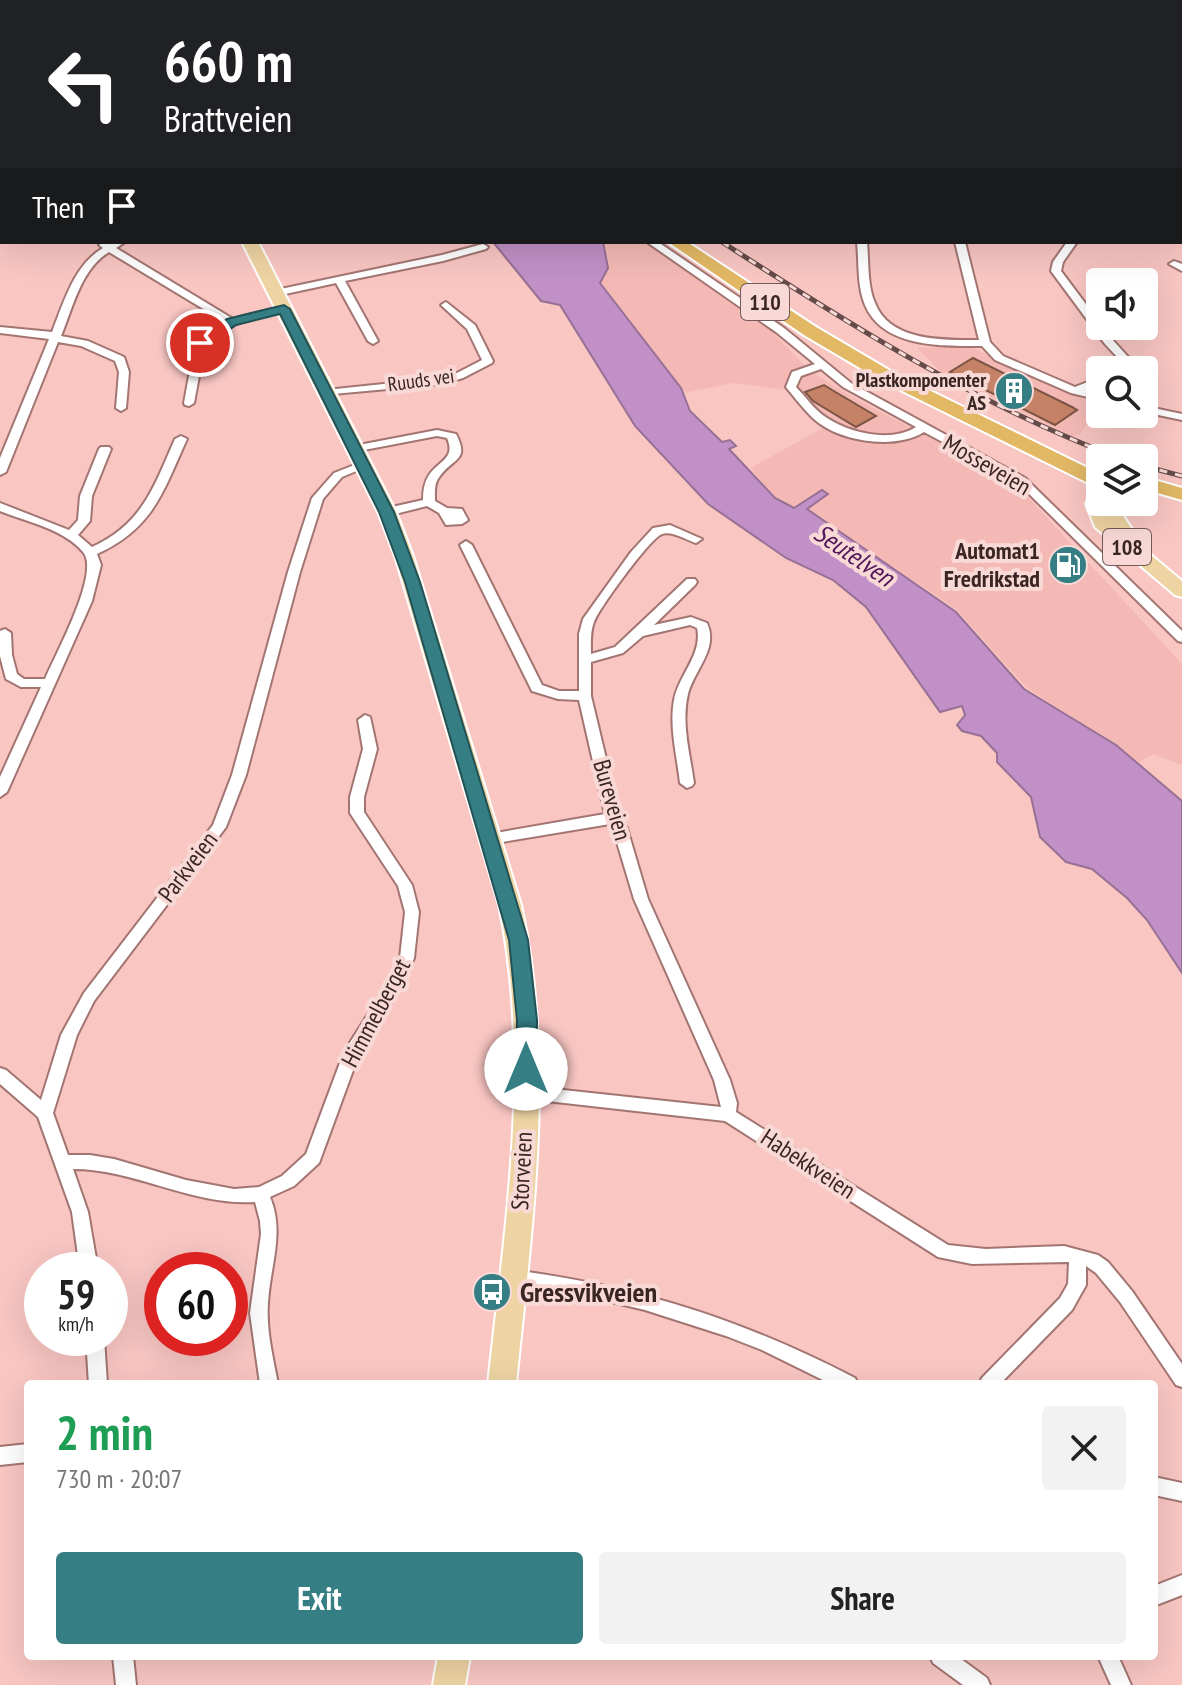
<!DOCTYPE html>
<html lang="en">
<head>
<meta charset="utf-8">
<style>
  :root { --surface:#fff; --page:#f2f2f2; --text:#222; --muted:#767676; --accent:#357e84 }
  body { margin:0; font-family:"PT Sans Narrow",sans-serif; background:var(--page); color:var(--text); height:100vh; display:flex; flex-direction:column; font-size:30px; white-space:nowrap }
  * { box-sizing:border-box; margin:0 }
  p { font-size:26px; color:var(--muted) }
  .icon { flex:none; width:44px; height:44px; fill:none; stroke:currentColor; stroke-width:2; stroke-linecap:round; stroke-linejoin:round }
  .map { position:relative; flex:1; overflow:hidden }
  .side { position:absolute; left:24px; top:1380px; width:1134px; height:280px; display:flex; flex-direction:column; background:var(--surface); border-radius:8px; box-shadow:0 8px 32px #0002 }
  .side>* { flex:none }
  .guide { position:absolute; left:0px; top:0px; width:1182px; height:244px; box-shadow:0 8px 32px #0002; background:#202124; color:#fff; overflow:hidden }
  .fabs { position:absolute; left:1086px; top:268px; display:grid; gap:16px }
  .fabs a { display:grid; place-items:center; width:72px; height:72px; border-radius:8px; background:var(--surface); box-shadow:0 8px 32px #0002; font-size:40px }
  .speed { position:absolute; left:24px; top:1252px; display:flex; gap:16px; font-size:40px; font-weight:700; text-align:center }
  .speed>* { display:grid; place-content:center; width:104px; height:104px; border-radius:50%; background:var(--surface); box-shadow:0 8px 32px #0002; line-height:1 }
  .speed small { font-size:20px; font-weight:400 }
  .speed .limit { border:12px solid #d22; background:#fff; color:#111 }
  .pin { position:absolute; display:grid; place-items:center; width:68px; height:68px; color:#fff; margin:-34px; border:4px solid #fff; border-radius:50%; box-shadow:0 2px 8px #0007 }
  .me { position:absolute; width:88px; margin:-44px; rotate:0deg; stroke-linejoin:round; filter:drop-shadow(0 0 6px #0008) }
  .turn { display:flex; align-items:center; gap:28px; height:168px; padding:0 32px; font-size:36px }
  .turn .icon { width:104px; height:104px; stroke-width:2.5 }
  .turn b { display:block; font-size:56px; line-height:68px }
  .then { display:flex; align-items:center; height:76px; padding:0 32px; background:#0003; gap:16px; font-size:30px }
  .round { display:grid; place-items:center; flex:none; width:84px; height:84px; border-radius:8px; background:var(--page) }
  .summary { display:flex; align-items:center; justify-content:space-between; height:136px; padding:0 32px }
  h1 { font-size:48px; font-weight:800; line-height:60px; color:#1e9e55 }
  .cta { display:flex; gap:16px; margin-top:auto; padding:16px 32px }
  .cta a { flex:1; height:92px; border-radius:8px; background:var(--accent); color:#fff; font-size:32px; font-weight:800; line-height:92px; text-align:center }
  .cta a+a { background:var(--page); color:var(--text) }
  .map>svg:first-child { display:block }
</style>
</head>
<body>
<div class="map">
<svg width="1182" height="1685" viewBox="0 0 1182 1685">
  <rect width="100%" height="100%" fill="#f9c6c2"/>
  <path fill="#f4b9b5" d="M603,242H650L750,309L810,371L849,395L1015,483L1182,664V765L1153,754L1138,763L1116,745L1027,688L956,609L806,509L828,494L822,491L794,508L775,499L751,468L830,424L786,390L734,383L683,393L599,283L608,268Z
    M968,346L1098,406L1080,435L1071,436L942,373L917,348Z"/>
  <path fill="#c090c6" stroke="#977095" stroke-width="2" d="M493,242H603L608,268L600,283L681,388L690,411L722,442L730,440L736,446L729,449L775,498L794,508L822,490L828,494L807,509L956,612L1024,689L1116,745L1182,801V973L1147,920L1127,898L1092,869L1066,862L1040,837L1031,797L997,762V753L981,736L962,731L957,725L965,715L962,706L940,712L866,607L833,580L786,558L708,504L635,426L560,305L541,301Z"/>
  <path fill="#c68267" stroke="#7d5545" stroke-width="2" d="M973,358L1072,407L1077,410L1055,425L950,372Z
    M824,385L832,390L876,416L856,427L813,401L805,392Z"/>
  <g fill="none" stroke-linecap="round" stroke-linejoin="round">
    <defs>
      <path id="street" d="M157,0H165V2H157Z
        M544,0H552L554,2H546Z
        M627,0H635L626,2Z
        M767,0H775L766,2Z
        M841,0H849V2H841Z
        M958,0H966V2H958Z
        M1069,0H1077L1078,2H1070Z
        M0,56H2V60H0Z
        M0,77H2V83H0Z
        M2,92V100L0,101V93Z
        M1182,156V162L1180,163V157Z
        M104,242L109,244L125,242L116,248L233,319L284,306L289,309L236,324L205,344L194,403L189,406L185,405L184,403L195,343L225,322L109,252C81,269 73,307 61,336L88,341L124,357L129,372L126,408L121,411L116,408L119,372L115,361L81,346L58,342L6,472L0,475V458L49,339L0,333V327L52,332C64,302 74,265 103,248L99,245Z
        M647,242H658L784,328L851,383L1025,478L1182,631V642L1178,641L1017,482L924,432C895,450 841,442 815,420C805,411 795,398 786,387L792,372L815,364L776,332ZM821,369L843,387L916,427C891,443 850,433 827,418C815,411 806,397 796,387L801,376Z
        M857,242H867C869,262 867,285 875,303C890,342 944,340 979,340L955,242H965L990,342L1003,356L1075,387L1100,377V384L1086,390L1100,394V400L1071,393L995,360L982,346C942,346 883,348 865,305C857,286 859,262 857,242Z
        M1067,242H1077L1063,262L1061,271L1100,323V326L1130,359V370H1120V360L1105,344L1051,271L1053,262Z
        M483,244L488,247L486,249L443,261L345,281L378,341L373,344L368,341L336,283L276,296L271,293L276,290L442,255Z
        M1174,261L1182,264V271L1169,264Z
        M446,302L475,325L493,361L492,363L463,378L442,384L322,395L321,393L326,390L441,378L455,374L482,360L467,329L441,305Z
        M1144,406L1182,414V420L1144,412Z
        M437,430L456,434C470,461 453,458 440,476C434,483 435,491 435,501L447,508L462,509L468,520L462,524L446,525L439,513L427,506L387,516L383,515V509L423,500C423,491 424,483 429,475C439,460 456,459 447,438L437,436L364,450L358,447L364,444Z
        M181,436L187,439C163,491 154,528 97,554L101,565L92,601L7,792L0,797V777L41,687H21L6,679L0,656V631L5,629L11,633L12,655L17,674L24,679H45C55,655 101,572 83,552C64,529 27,522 0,511V503L69,530L78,520L80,496L99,449L101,447H109L111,449L92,496L90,521L78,535L92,547C143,524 154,486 175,439Z
        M362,462L366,463V467L342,477L323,499L300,572L246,775L226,827L94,1001L77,1035L53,1113L68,1155H90L114,1159L186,1180L234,1189L259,1187L282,1176L306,1154L344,1052L391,978L400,958L405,912L398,886L350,813V797L363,749L358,720L365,715L370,717L377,749L364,797V812L412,885L419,912L414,958L403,984L359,1054L319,1163L294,1186L270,1197C285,1233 270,1266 268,1303C266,1330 273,1357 278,1384H260L250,1313L261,1234L260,1221L255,1202C191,1206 136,1169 73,1169L88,1212L98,1270H80L72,1212L38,1117L0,1084V1068L6,1070L41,1100L61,1035L84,993L213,825L232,775L288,572L312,498L334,473Z
        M670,525L702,539L696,543C686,540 670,529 660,535C647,543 600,607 594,622C590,632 591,643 591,654L615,647L687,579H695L697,582L695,585L654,625L691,617L707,623C719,649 694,670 688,694C681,723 690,754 694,783L692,786L687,788L680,783C677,756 669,727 674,700C678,676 703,654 697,628L690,625L643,636L623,653L591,662V696L620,817L627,828L648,899L730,1080L737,1103L736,1112L948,1245L986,1249L1064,1246L1098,1255L1108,1262L1132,1291L1182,1364V1387L1176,1385L1120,1302L1096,1273L1086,1266V1285L1072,1310L1000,1384H979L982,1378L1060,1298L1068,1284L1069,1262L972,1264L938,1257L725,1121L520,1098L518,1093L520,1088L526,1086L721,1107L714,1080L634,899L613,829L610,824L490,844L483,839L490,834L605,814L579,700L558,699L532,691L460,545L466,541L472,545L542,685L559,691H579V634L583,619L631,552L653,528Z
        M514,1270C640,1287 743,1320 855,1378L858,1384H831L762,1350L726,1336L645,1310L603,1300L514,1286L508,1284L505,1278L508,1272Z
        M86,1338H104L107,1384H89Z
        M28,1444V1462L0,1465V1447Z
        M1154,1477L1182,1483V1501L1154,1495Z
        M1182,1575V1595L1154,1606V1586Z
        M113,1656H133L136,1685H116Z
        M930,1656H957L987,1678L990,1685H963L933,1663Z
        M1098,1656H1118L1131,1685H1111Z"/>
      <path id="secondary" d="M415,0H425V2H415Z
        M1180,229L1182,230V238L1180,237Z"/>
      <path id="primary" d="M242,242H258L396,512L413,556L521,905C556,1062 532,1225 516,1384H488C505,1226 532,1063 499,905L395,556L378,512Z
        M1100,485V502H1105L1104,505L1105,502H1123L1121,513L1136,535L1132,539L1182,581V597L1175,595L1095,527L1086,504L1094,486Z
        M438,1656H470L465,1685H433Z"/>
      <path id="highway" d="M0,17H2V25H0Z
        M668,242H687L816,327L894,373L1100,474V484L1088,483L882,381L804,335Z
        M1144,477L1182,488V500L1144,489Z"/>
    </defs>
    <use href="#street" stroke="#a37572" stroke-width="4"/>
    <use href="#secondary" stroke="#a37572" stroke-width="4"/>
    <use href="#primary" stroke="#fff" stroke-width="4"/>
    <use href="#highway" stroke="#fff" stroke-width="4"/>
    <use href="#street" fill="#fff" fill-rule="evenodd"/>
    <use href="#secondary" fill="#f6ead1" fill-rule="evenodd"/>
    <use href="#primary" fill="#eed4a3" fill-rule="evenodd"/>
    <use href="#highway" fill="#e2b865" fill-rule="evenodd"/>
    <defs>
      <path id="rail" d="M722,242C850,325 976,404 1119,458
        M1144,466L1182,476"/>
    </defs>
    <use href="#rail" stroke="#654b49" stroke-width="5"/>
    <use href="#rail" stroke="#f8d9d6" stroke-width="3" stroke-dasharray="8" stroke-linecap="butt"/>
  </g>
  <path fill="#357e84" stroke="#225256" stroke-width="2" d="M284,305L290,309L394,512L420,582L528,940L537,1020L536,1069L533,1075L526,1077L519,1075L516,1069L517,1020L509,940L405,582L379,512L280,314L236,325L205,346L193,343L227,319Z"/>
  <defs>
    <symbol id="building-disc" viewBox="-11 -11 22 22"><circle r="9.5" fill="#357e84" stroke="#f8d9d6"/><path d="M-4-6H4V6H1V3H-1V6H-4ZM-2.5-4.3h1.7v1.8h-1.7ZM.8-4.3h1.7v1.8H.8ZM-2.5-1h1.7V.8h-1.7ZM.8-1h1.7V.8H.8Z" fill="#fff"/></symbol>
    <symbol id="fuel-disc" viewBox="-11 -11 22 22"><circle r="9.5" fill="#357e84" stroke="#f8d9d6"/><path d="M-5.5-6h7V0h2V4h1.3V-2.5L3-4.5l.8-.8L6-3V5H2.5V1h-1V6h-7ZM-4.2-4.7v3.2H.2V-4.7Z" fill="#fff"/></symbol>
    <symbol id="bus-disc" viewBox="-11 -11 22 22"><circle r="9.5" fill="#357e84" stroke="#f8d9d6"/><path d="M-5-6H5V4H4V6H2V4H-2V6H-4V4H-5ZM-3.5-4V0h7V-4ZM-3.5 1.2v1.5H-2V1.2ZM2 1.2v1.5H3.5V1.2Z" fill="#fff"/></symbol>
  </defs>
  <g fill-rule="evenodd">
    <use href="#building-disc" x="992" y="369" width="44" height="44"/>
    <use href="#fuel-disc" x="1046" y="543" width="44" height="44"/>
    <use href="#bus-disc" x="470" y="1270" width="44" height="44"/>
  </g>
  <g text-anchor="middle" stroke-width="8" stroke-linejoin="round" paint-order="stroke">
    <g font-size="20" fill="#382524" stroke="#f8d9d6">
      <text transform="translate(421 380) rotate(-8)" y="7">Ruuds vei</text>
    </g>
    <g font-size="20" font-weight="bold" fill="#382524" stroke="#f8d9d6" text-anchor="end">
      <text x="986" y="387">Plastkomponenter<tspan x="986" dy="23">AS</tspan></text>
    </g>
    <g fill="#f8d9d6" stroke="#725b59" stroke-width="2">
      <rect x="741" y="284" width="48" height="36" rx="6"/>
      <rect x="1103" y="529" width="48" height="36" rx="6"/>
    </g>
    <g font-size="22" font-weight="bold" fill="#382524">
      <text x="765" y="310">110</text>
      <text x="1127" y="555">108</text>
    </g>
    <g font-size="24" fill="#382524" stroke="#f8d9d6">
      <text transform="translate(987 465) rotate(30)" y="8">Mosseveien</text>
      <text transform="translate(612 800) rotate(74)" y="8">Bureveien</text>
      <text transform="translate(188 867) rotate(-53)" y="8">Parkveien</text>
      <text transform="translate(376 1013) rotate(-62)" y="8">Himmelberget</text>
      <text transform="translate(808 1164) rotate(33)" y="8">Habekkveien</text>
      <text transform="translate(522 1171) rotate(-87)" y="8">Storveien</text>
    </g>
    <g font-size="24" font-weight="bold" fill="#382524" stroke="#f8d9d6" text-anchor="end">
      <text x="1040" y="559">Automat1<tspan x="1040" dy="28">Fredrikstad</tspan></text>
    </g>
    <g font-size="26" font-style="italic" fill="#511759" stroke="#f8d9d6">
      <text transform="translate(854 555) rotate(34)" y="9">Seutelven</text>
    </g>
    <g font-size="28" font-weight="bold" fill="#382524" stroke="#f8d9d6" text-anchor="start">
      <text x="520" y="1302">Gressvikveien</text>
    </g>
  </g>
</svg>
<div class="fabs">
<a><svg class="icon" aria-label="sound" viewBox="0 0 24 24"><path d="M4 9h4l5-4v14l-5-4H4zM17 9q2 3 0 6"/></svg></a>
<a><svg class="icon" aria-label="search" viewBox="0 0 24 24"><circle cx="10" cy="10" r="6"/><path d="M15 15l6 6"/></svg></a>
<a><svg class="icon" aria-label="layers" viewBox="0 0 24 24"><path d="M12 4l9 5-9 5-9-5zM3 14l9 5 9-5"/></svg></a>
</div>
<div class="speed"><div>59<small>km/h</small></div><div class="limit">60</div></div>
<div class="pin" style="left:200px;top:343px;background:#d93025"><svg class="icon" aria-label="arrive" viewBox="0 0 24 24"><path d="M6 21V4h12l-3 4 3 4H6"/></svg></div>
<svg class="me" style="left:526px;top:1069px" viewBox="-20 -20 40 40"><circle r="19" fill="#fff"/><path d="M0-13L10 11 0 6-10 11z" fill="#357e84"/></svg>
<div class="guide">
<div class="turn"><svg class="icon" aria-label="left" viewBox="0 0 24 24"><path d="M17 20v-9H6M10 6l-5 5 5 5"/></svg><div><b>660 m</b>Brattveien</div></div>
<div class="then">Then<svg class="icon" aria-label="arrive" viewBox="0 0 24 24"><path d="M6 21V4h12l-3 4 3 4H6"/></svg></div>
</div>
<section class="side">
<div class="summary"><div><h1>2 min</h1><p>730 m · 20:07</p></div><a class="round"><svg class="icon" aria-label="close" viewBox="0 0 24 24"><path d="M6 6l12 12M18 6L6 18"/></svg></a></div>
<div class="cta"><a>Exit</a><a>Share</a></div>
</section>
</div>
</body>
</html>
